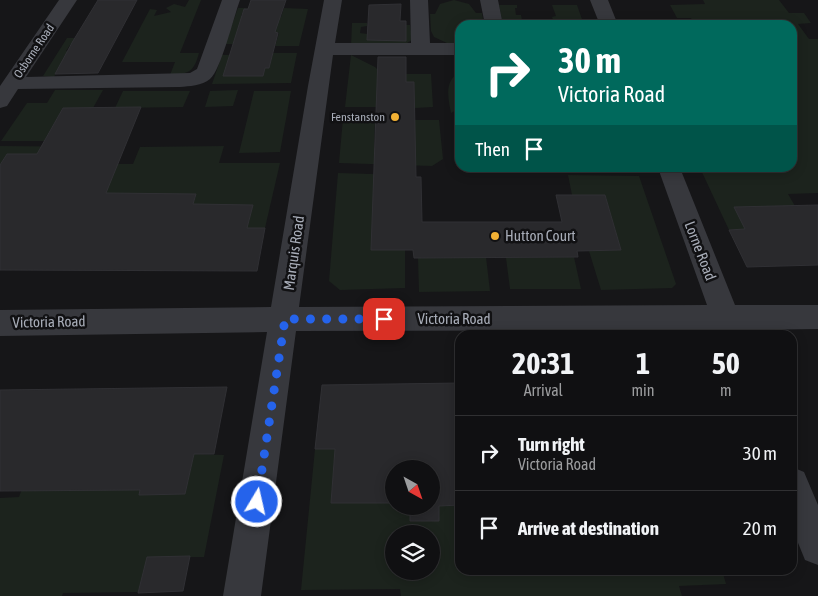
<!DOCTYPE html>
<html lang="en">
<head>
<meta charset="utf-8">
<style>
  :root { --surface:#101012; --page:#1e1e20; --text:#f1f3f6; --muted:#9c9d9f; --line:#303032 }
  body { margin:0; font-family:"Asap Condensed",sans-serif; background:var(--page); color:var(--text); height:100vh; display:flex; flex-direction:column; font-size:19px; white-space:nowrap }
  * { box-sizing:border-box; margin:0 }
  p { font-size:16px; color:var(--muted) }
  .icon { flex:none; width:28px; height:28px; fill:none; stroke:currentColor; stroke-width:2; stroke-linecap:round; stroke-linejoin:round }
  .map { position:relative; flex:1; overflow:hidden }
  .side { position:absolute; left:455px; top:330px; width:342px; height:245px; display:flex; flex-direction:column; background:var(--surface); border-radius:15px; box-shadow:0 2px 12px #0003,0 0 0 1px var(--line) }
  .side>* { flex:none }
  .hud { position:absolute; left:455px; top:20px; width:342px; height:152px; border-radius:15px; box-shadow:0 2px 12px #0003,0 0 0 1px var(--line); background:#00695c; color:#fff; overflow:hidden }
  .needle { width:32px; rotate:140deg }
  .buttons { position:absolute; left:385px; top:460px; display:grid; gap:10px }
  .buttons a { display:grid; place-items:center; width:55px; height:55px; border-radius:50%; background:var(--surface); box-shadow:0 2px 12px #0003,0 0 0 1px var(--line); font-size:25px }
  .pin { position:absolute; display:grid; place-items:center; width:42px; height:42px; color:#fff; margin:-21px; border-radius:10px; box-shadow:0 2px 8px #0006 }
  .me { position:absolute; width:55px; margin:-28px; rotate:9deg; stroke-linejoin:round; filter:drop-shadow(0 0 4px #0008) }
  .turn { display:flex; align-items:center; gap:18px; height:105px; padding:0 20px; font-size:22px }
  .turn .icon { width:65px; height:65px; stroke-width:2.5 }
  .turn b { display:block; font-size:35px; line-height:42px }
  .then { display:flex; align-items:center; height:48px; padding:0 20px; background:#0003; gap:10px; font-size:19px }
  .eta { display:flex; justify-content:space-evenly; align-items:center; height:85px; text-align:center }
  .eta b { font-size:30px; font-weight:700; line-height:35px }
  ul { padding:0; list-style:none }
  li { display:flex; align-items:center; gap:15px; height:75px; padding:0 20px; border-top:1px solid var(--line) }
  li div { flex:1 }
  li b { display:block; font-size:19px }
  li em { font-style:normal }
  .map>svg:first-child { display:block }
</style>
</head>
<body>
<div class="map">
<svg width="818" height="596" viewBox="0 0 818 596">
  <rect width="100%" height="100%" fill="#161618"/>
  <path fill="#1c231d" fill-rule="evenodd" d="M189,0H201L180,53H199C194,72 189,74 170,75L175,62H122L150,9L157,10L154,16L171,12L166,8L174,4L185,7Z
    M454,0L469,4L476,13H482L484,25H460V33H456L457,44L447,43L434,37L431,31L430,14H435L440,4Z
    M703,0H779L789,13H804L811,23L798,24L809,39H818V193L788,194L806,225L735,207L745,229L729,230L700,168H792V25L694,24L691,18H677L670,5L705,4Z
    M499,5H517V8H515L516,15H521L523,25H503Z
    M552,5H577L584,25H555L552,17L556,16Z
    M238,8H248L244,9L241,16L247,17L237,44H225Z
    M284,8L308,9L299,46H275L279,33L274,32L279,17H281Z
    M352,23H367V26L361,27L360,33L367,34V40L401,25H410L412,40L407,43L351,47Z
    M67,38H79L76,44L70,45L66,51H73L59,67L54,77L43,76Z
    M273,53H297L291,83L212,84L222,55H234L230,76H263L265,68H269Z
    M351,55L375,67L382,74H431L433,107L415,108L414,82H378L376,107H345Z
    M460,72V108L451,113C448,98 444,80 460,72Z
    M55,90H103L93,108H63L44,141H1L27,103H47Z
    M238,90L233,106L205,107L210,91Z
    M123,91H190L183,107L115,108Z
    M254,91H291L280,152L239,153Z
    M343,119L375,120L374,148L415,147L414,120H439L443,159L432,166L339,163Z
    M0,146L113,147L107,164H133L140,147L224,146L219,163H280L265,228H247L253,205H217L186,228L196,194H149L0,203Z
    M338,173L404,175L374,197L371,250H405V288L340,290L329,281Z
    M568,175L639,176L676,284L672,288L601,290L589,251L621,250L605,195H572Z
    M486,257L490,291L419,292L418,258Z
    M574,257L581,289H510L506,258Z
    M37,449H151L139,495L185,494L194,454L224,455L204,557H147L138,592L63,593L62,596H0V498L19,497Z
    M315,449H335L331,503H355V486L394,469V506H410V521H439V506L460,505V570H722L726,584L679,586L682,596H401L400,589L301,590ZM394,534H431V571H394Z"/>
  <path fill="#29292c" stroke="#303034" d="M98,0H137L98,73L55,74L73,41Z
    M251,0H286L275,32L278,33L269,68H265L263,76H223L244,9H248Z
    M401,4L400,21H406V41L367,40L369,5Z
    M378,57H406V82H414L416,177H421L422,222H562L556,195H605L621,250L577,251L578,257L414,258L413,250H371Z
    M141,107L106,193L196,194L193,204L253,205L247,228H265L257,271L0,270V165L7,154H37L63,108Z
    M818,205V265L747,267L729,230L745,229L734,207Z
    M460,383V505L439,506V521H410V506H431V469H394V503H331L335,449H315L322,385Z
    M227,387L214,454H194L185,494L139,495L140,490L0,491V390Z
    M190,556L183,591L138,593L147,557Z"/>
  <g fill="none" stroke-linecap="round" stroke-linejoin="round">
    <path fill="#37383d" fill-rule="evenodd" d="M59,0H77L26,77L190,73L197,69L222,0H240C234,16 221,70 210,79C202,86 189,86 180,87L18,89L7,106L0,108V86Z
      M324,0H342L335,43H411L410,0H428L430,43H460V55H333L299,307L707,305L658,168H680L735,305H818V329L745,330L746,335H718L716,330L296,331L261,596H223L267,332L0,336V310L271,307L308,86Z
      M480,0H498L503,25H485Z
      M590,0H608L618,25H600Z
      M792,467L804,472L818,505V565L805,560L792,528Z"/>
  </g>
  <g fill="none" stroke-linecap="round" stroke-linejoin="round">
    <path stroke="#2563eb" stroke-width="9" stroke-dasharray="0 16.2" d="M257,502L285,319H384"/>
  </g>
  <g fill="#f2b134" stroke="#111113" stroke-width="2">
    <circle cx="395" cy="117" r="5"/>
    <circle cx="495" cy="236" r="5"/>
  </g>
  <g text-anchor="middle" stroke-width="5" stroke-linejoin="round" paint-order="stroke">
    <g font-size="12" fill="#a8adb8" stroke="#111113">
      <text transform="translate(34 51) rotate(-56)" y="4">Osborne Road</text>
    </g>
    <g font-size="12" fill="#a8adb8" stroke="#111113" text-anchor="end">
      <text x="385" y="121">Fenstanston</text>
    </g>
    <g font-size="15" fill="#a8adb8" stroke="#111113" text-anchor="start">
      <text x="505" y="241">Hutton Court</text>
    </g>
    <g font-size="15" fill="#a8adb8" stroke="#111113">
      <text transform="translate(700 251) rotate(69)" y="5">Lorne Road</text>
      <text transform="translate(294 253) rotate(-82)" y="5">Marquis Road</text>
      <text x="454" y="324">Victoria Road</text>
      <text transform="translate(49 322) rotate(-1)" y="5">Victoria Road</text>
    </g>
  </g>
</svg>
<div class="buttons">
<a><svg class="needle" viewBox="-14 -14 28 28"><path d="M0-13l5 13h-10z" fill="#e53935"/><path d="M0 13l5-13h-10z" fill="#9c9d9f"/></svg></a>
<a><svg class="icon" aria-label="layers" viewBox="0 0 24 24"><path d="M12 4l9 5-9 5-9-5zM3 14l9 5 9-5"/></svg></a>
</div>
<div class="pin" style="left:384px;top:319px;background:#d93025"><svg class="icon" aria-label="arrive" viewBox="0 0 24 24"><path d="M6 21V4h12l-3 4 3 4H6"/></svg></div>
<svg class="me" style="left:257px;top:502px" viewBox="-20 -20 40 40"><circle r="17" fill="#2563eb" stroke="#fff" stroke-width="3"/><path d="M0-11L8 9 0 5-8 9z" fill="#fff"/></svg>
<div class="hud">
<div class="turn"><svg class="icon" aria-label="right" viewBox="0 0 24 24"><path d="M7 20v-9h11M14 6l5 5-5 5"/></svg><div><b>30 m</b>Victoria Road</div></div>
<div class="then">Then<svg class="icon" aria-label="arrive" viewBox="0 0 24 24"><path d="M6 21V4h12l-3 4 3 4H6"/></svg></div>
</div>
<section class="side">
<div class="eta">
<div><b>20:31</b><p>Arrival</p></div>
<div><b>1</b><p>min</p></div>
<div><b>50</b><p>m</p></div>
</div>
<ul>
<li><svg class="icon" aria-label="right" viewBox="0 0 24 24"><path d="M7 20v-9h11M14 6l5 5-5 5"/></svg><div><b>Turn right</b><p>Victoria Road</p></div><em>30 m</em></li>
<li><svg class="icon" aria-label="arrive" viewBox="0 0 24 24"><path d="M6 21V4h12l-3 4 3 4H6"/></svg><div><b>Arrive at destination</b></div><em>20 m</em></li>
</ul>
</section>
</div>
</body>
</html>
